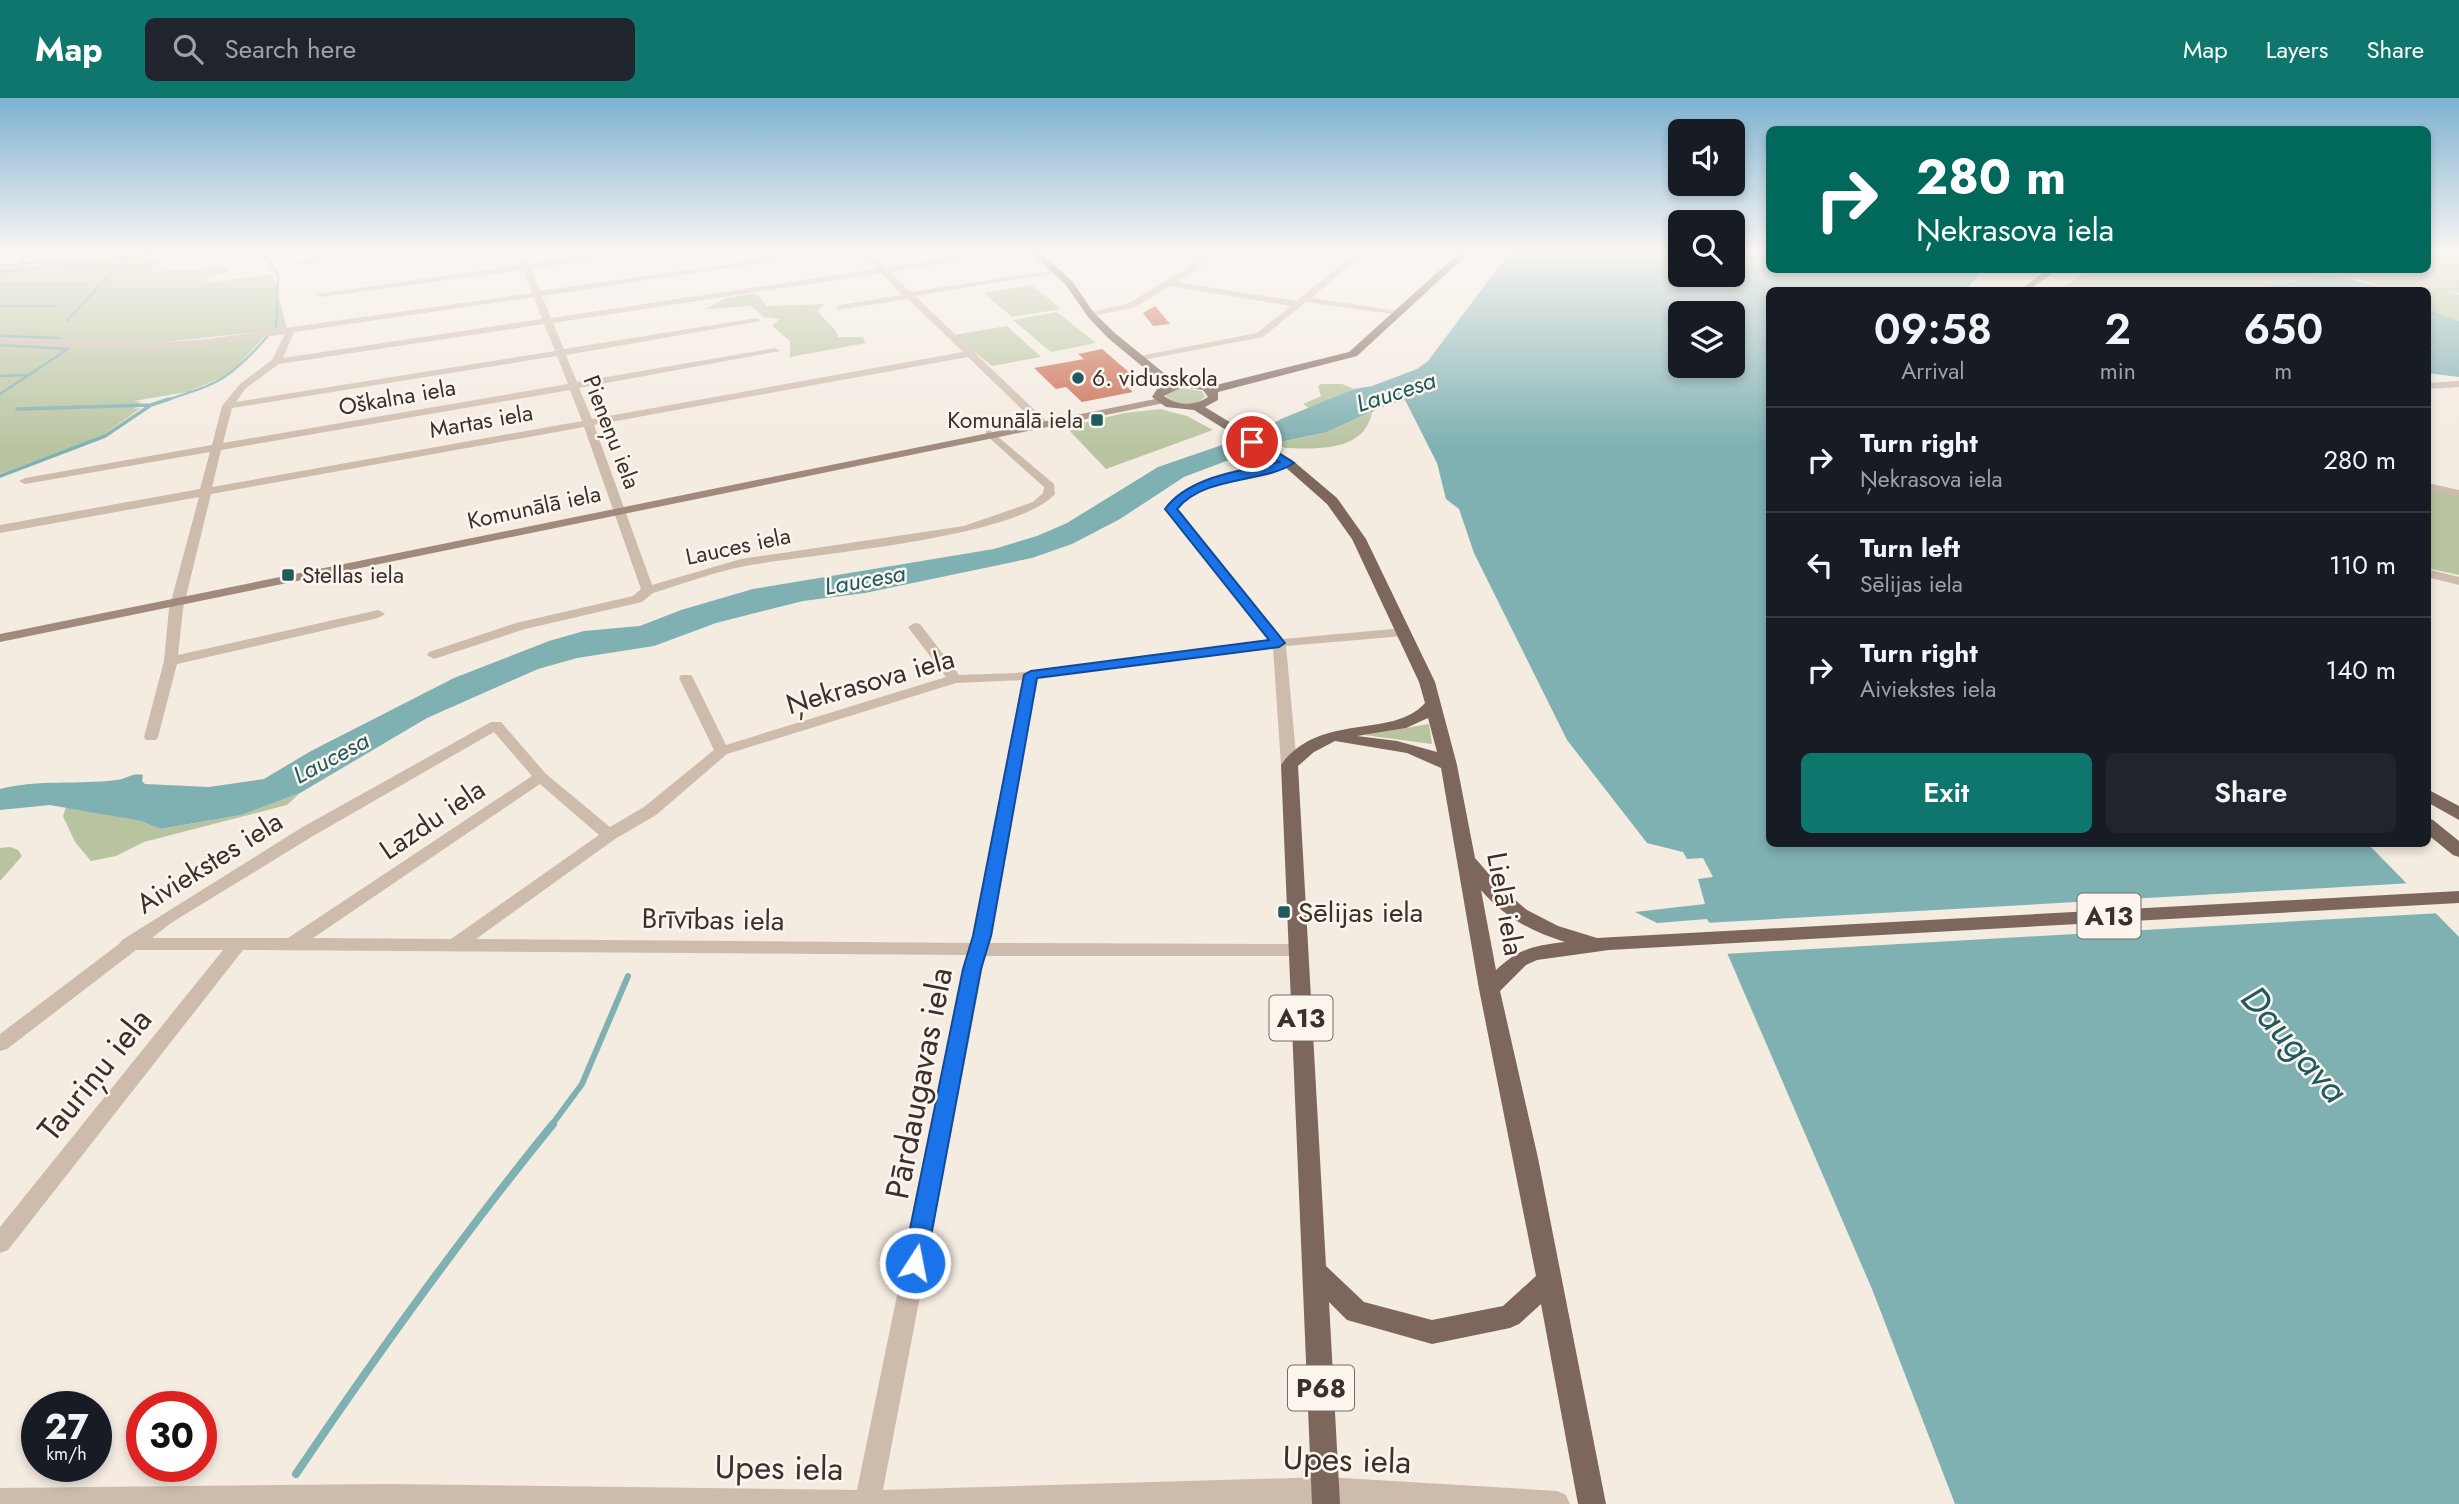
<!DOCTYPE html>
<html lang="en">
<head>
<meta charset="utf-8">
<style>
  :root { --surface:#171b24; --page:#20242c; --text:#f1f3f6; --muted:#9ea1a6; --line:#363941; --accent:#0f766e }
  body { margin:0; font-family:Jost,sans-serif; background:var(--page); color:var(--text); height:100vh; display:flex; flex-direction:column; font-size:26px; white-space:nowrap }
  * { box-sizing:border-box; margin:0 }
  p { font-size:23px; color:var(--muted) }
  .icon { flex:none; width:38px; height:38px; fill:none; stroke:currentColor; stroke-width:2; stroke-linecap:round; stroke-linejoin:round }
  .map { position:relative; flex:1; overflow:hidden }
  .panel { position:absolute; left:1766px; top:189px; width:665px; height:560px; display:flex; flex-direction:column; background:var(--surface); border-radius:10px; box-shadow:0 4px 10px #0003 }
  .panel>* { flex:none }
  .top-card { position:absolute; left:1766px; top:28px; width:665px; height:147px; border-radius:10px; box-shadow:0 4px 10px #0003; background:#00695c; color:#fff; overflow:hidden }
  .buttons { position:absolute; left:1668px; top:21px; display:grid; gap:14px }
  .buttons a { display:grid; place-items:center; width:77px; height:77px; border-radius:10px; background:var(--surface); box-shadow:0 4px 10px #0003; font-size:35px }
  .speed { position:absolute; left:21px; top:1293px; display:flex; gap:14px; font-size:35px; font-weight:700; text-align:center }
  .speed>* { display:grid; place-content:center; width:91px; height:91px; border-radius:50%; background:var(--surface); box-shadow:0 4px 10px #0003; line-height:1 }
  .speed small { font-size:18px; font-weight:400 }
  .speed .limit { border:10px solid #d22; background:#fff; color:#111 }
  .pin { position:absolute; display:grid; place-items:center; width:60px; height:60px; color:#fff; margin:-30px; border:4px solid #fff; border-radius:50%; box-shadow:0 2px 7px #0007 }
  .me { position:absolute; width:77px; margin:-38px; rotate:11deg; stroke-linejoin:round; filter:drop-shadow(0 0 5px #0008) }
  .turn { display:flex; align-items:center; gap:24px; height:147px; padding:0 35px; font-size:32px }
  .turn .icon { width:91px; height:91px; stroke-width:2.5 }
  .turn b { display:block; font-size:49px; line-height:60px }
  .eta { display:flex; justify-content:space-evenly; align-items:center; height:119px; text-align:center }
  .eta b { font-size:42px; font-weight:600; line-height:49px }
  .button { display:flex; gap:14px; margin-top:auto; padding:14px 35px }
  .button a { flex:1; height:80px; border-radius:10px; background:var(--accent); color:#fff; font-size:28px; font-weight:600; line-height:80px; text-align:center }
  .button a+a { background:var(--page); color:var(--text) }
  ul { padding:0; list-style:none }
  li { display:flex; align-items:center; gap:21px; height:105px; padding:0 35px; border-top:2px solid var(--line) }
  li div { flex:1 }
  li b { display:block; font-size:26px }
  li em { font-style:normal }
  header { display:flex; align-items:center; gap:42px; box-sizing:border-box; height:98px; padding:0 35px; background:var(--accent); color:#fff }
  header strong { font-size:33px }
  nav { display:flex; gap:38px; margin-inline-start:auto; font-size:24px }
  .search { width:490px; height:63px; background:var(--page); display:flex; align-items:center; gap:18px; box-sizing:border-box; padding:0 24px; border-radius:10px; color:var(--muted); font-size:26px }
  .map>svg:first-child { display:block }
</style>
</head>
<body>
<header>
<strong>Map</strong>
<div class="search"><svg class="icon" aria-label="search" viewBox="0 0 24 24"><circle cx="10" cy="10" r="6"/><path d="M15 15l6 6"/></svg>Search here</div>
<nav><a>Map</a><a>Layers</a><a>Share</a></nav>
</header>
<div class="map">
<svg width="2459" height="1406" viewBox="0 0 2459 1406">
  <rect width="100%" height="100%" fill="#f4ebe1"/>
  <path fill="#b8c4a0" d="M2427,153H2459V195L2448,193L2459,197V223L2427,211V192H2392L2354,180L2330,177L2261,190V192H2058L2089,172L2385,174L2381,172H2427Z
    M152,155L151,160L161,161V164L154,167L151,174L226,169L228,175L207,179V185L273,176L287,231L147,246L0,240V173Z
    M1032,187L1061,211L1012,219L984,195Z
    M750,196L758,197L767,208L825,206L817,213L836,233L838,239H862L866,245L790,259V243L772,228L779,221L764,219L751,208L705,211L726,200Z
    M1057,214L1096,245L1051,254L1013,222Z
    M1007,228L1041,259L992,268L953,237Z
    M261,237L264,239L230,276L187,294L134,303L141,304L134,311L141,310L103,337L0,376V245L142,250L196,248Z
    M1321,286H1342L1354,291L1310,311L1303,306L1321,298L1318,288Z
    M1182,290L1202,293L1205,299C1195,308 1176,308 1166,298L1171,292Z
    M1160,311L1187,318L1213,332L1106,371L1066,329L1124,315Z
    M1372,314C1365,354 1317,351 1285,350L1277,345L1327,334Z
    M2427,391L2459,397V477L2427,470Z
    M1429,626L1432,646L1364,637Z
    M300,695L287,707L144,744L116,758L91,763L75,744L63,718L66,709L141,723L160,731L241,717Z
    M10,749L18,752L22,758L0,783V750Z"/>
  <path fill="#7fb0b2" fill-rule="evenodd" d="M1514,153H1680V177H1732L1733,153H1769V172H1982L1966,192H1769V746H2368L2459,839V1406H1955L1872,1191L1728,857L1707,821L1657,825L1635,814L1705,806L1698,781L1713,779L1703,760L1687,761L1683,754L1647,745L1567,642L1474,455L1459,411L1446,401L1437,365L1405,302L1389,306L1327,334L1271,346L1184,379L1120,421L1072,446L1032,460L865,495L803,503L716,525L654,548L577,560L538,571L427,620L300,695L241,717L160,731L141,723L50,707L0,712V691C39,681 77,687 117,682C127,681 133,674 143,677L142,683L145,686L209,689L264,681L311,653L454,580L549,543L584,533L640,528L681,512L753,491L994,451L1037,438L1067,425L1158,369L1257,335L1281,321L1354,291L1372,288L1417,271L1428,263L1506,159ZM1680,215H1732V268H1680Z
    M2333,177L2392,192H2261L2268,188Z
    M2427,211L2459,223V279L2427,275V253L2432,251L2428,245Z"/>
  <path fill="#f4ebe1" d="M2412,785L2441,815L1724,856L1705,825Z"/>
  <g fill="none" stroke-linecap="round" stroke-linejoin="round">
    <path stroke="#7fb0b2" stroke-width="2.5" d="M262,153L278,177L276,229
      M19,166L27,153
      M0,168L80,159
      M0,174L178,153
      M0,186H86
      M0,208H55
      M67,223L126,159
      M0,238L60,240
      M0,247L68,251L0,296
      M0,278L28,277
      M164,303C219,285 228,283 267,239"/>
    <path stroke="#7fb0b2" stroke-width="3.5" d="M17,311L151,307
      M0,378L105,338L151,307L169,301"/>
    <path stroke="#7fb0b2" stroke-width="6" d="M551,1028L582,986L628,878"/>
    <path stroke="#7fb0b2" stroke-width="8" d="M296,1376C377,1256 461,1139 553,1026"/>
  </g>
  <path fill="#c8694b" d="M1155,208L1170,226L1153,228L1143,215Z
    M1102,251L1131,276L1116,279L1133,294L1082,304L1066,289L1056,291L1034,270L1084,261L1078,256Z"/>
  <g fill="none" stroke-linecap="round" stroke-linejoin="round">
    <path fill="#cdbbac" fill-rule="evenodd" d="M133,153H160L0,173V169Z
      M372,153H397L300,167L296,165Z
      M516,153H524L529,166L627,153H651L531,171L540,193L819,153H841L542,198L551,220L877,171L859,153H868L885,170L995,153H1017L890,174L910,194L1057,172L1061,174L915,198L1046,323V327H1038L968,259L594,327L652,487L741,461L964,428L1033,404L1043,395L1044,389L986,337V333L990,332L1054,386L1055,396C1014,441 811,456 745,468C714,474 683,486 653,495L642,504L525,531L434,561L427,557L429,554L516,525L633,498L641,491L584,329L211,396L183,511L178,557L378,512L385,516L378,520L177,566L158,639L156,642H146L144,639L164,563L169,511L199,399L0,435V427L200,391L210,354L25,386L19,383L25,380L212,347L222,308L240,286L272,262L285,236L209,247L155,251L0,246V240L155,245L209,241L532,195L523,172L320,199L316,196L521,167ZM881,175L902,197L840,207L836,210L837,212L908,201L963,254L592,321L579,290L780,253L775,250L577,284L566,257L761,223L757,220L564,251L553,225ZM534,199L542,221L283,260L294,234ZM544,226L555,253L236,304L246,290L279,266ZM557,258L568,286L223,345L232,310ZM570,292L582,323L212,389L221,352Z
      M1166,153H1181L1205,159L1215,153H1225L1177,184L1296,203L1358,153H1367L1311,200L1404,214L1400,217L1306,204L1263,239L1137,263L1135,261L1140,258L1257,235L1291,208L1170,188L1135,209L1088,219V215L1129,205L1199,163Z
      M2459,283V289L2427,291V285Z
      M1288,362L1293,365L1292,367C1253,376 1204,379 1176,411L1283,541L1404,530L1411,534L1404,538L1286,548L1297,667L1289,672L1281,667L1273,550L1037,580L989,845L1297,846L1303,847L1306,852L1303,857L1297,858H985L883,1392L1326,1379L1557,1393L1566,1397L1570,1406H0V1390L387,1386L857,1392L967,857L243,852L8,1152L0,1155V1129L223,852H136L7,951L0,953V936L119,846L122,842L301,730L491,624H501L546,676L610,729L644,709L714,652L679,580L681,577H691L693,580L726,647L946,579L908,529L915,525L920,526L959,577L1016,575L1270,542L1164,411C1192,375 1246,370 1288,362ZM1023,582L971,845L476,841L615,741L656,717L727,656L956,585ZM494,634L532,678L288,840H152L171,825L313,738ZM540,686L599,737L451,841L313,840Z
      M2427,385L2459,392V398L2427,391Z
      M2427,471L2459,479V487L2427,479Z"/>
    <path fill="#a18a7d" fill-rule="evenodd" d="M1160,300L1164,301V305L0,544V536Z"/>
    <path fill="#7d675c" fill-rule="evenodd" d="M1029,153H1039L1072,183L1094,215L1116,236L1175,284L1181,283L1212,288L1349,254L1461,153H1471L1357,258L1218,294V302L1205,309L1292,362L1337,400L1366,441L1435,584L1457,667L1475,760L1501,790L1527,812L1558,828L1597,840L2459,793V805L1609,852L1537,862L1526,867L1500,893L1538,1060L1606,1406H1578L1541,1206L1519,1226L1510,1230L1432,1246L1347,1222L1329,1204L1340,1406H1312L1281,667C1320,613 1392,642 1425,605L1419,584L1352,441L1327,406L1284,368L1194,312L1166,309L1152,299L1157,291L1166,288L1108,240L1088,219L1066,187ZM1182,289L1203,292L1208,299C1194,308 1178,308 1164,298ZM1428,620L1437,654L1397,643L1357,638L1406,630ZM1335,643L1407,655L1441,670L1479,891L1536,1178L1503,1208L1432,1222L1364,1204L1326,1168L1298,668L1314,654ZM1481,792C1504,819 1532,834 1565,844C1533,848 1520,850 1496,872Z
      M2047,172H2057L2029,192H2020Z
      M2427,691L2459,708V722L2427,704Z
      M2427,720L2433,722L2459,743V759L2453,757L2427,736Z"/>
  </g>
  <linearGradient id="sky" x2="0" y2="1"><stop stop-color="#7eb2d2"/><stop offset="0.44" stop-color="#faf6f2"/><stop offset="1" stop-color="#faf6f2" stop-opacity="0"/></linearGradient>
  <rect width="2459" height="350" fill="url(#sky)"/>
  <path fill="#1a73e8" stroke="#114b97" stroke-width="2" d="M1248,341H1256L1294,365C1265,385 1205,377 1177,411L1285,545L1279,549L1037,580L991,838L981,871L926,1165L923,1172L915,1175L907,1172L903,1165L963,871L973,838L1024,577L1031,573L1269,542L1165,411C1189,378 1242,373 1279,364L1248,346Z"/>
  <g fill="#1f5a5e" stroke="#fbf5ee" stroke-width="2.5">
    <circle cx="1078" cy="280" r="7"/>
    <rect x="1090" y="315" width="14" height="14" rx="3.5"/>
    <rect x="281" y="470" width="14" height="14" rx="3.5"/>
    <rect x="1277" y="807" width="14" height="14" rx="3.5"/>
  </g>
  <g text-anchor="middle" stroke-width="5" stroke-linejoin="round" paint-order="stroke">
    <g font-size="23" fill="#3b302b" stroke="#fbf5ee" text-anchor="start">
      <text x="1092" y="288">6. vidusskola</text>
      <text x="1083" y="330" text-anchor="end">Komunālā iela</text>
      <text x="302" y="485">Stellas iela</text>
    </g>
    <g font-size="23" fill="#3b302b" stroke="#fbf5ee">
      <text transform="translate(397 299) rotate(-10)" y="8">Oškalna iela</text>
      <text transform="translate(481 323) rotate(-10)" y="8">Martas iela</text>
      <text transform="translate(612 334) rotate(69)" y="8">Pieneņu iela</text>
      <text transform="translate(534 409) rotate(-12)" y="8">Komunālā iela</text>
      <text transform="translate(738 448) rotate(-12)" y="8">Lauces iela</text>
    </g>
    <g font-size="24" font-style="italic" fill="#1f5a5e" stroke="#fbf5ee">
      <text transform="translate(1396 294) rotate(-18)" y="8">Laucesa</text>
      <text transform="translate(865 482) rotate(-10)" y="8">Laucesa</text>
      <text transform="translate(331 660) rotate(-28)" y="8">Laucesa</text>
    </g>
    <g fill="#fbf5ee" stroke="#756b66" stroke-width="2">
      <rect x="2077.5" y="795.5" width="63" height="45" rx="5"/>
      <rect x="1269.5" y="897.5" width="63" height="45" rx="5"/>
      <rect x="1288" y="1267.5" width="66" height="45" rx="5"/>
    </g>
    <g font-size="26" font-weight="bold" fill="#3b302b">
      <text x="2109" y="827">A13</text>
      <text x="1301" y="929">A13</text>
      <text x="1321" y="1299">P68</text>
    </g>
    <g font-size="28" fill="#3b302b" stroke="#fbf5ee">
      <text transform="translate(870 583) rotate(-16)" y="10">Ņekrasova iela</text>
      <text transform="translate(432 721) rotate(-34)" y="10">Lazdu iela</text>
      <text transform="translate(209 764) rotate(-32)" y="10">Aiviekstes iela</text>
      <text transform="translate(1506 806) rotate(80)" y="10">Lielā iela</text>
      <text transform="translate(713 821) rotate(1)" y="10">Brīvības iela</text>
    </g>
    <g font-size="28" fill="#3b302b" stroke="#fbf5ee" text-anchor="start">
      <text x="1298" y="824">Sēlijas iela</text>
    </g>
    <g font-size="33" fill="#3b302b" stroke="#fbf5ee">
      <text transform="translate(94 976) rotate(-51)" y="12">Tauriņu iela</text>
      <text transform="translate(918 985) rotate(-79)" y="12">Pārdaugavas iela</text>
      <text transform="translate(1347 1361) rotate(2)" y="12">Upes iela</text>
      <text transform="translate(779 1369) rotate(1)" y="12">Upes iela</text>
    </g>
    <g font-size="37" font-style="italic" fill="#1f5a5e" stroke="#fbf5ee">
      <text transform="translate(2295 946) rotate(49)" y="13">Daugava</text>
    </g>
  </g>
</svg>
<div class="buttons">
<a><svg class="icon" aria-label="sound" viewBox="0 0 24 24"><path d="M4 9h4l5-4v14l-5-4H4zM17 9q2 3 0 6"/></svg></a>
<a><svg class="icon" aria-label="search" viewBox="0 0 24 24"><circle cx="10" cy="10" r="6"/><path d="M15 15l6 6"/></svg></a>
<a><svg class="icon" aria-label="layers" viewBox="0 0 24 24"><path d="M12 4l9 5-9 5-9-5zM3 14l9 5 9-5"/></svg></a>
</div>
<div class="speed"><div>27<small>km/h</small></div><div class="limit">30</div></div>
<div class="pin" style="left:1252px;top:344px;background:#d93025"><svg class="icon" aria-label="arrive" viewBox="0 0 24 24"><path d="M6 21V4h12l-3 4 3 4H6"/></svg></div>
<svg class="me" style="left:915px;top:1165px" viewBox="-20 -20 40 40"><circle r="17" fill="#1a73e8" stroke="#fff" stroke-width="3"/><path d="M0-11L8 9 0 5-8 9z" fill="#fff"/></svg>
<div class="top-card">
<div class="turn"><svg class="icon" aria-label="right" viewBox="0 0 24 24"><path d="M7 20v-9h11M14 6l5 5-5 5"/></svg><div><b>280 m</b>Ņekrasova iela</div></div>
</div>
<section class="panel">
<div class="eta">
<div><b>09:58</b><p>Arrival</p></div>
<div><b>2</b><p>min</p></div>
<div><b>650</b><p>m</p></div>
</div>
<ul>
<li><svg class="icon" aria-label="right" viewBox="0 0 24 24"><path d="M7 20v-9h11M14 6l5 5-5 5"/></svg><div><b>Turn right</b><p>Ņekrasova iela</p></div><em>280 m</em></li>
<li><svg class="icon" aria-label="left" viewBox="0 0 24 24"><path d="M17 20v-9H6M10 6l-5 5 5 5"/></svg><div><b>Turn left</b><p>Sēlijas iela</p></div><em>110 m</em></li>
<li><svg class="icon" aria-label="right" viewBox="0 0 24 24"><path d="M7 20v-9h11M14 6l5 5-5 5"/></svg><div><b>Turn right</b><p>Aiviekstes iela</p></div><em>140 m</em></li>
</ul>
<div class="button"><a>Exit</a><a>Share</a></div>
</section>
</div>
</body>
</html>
